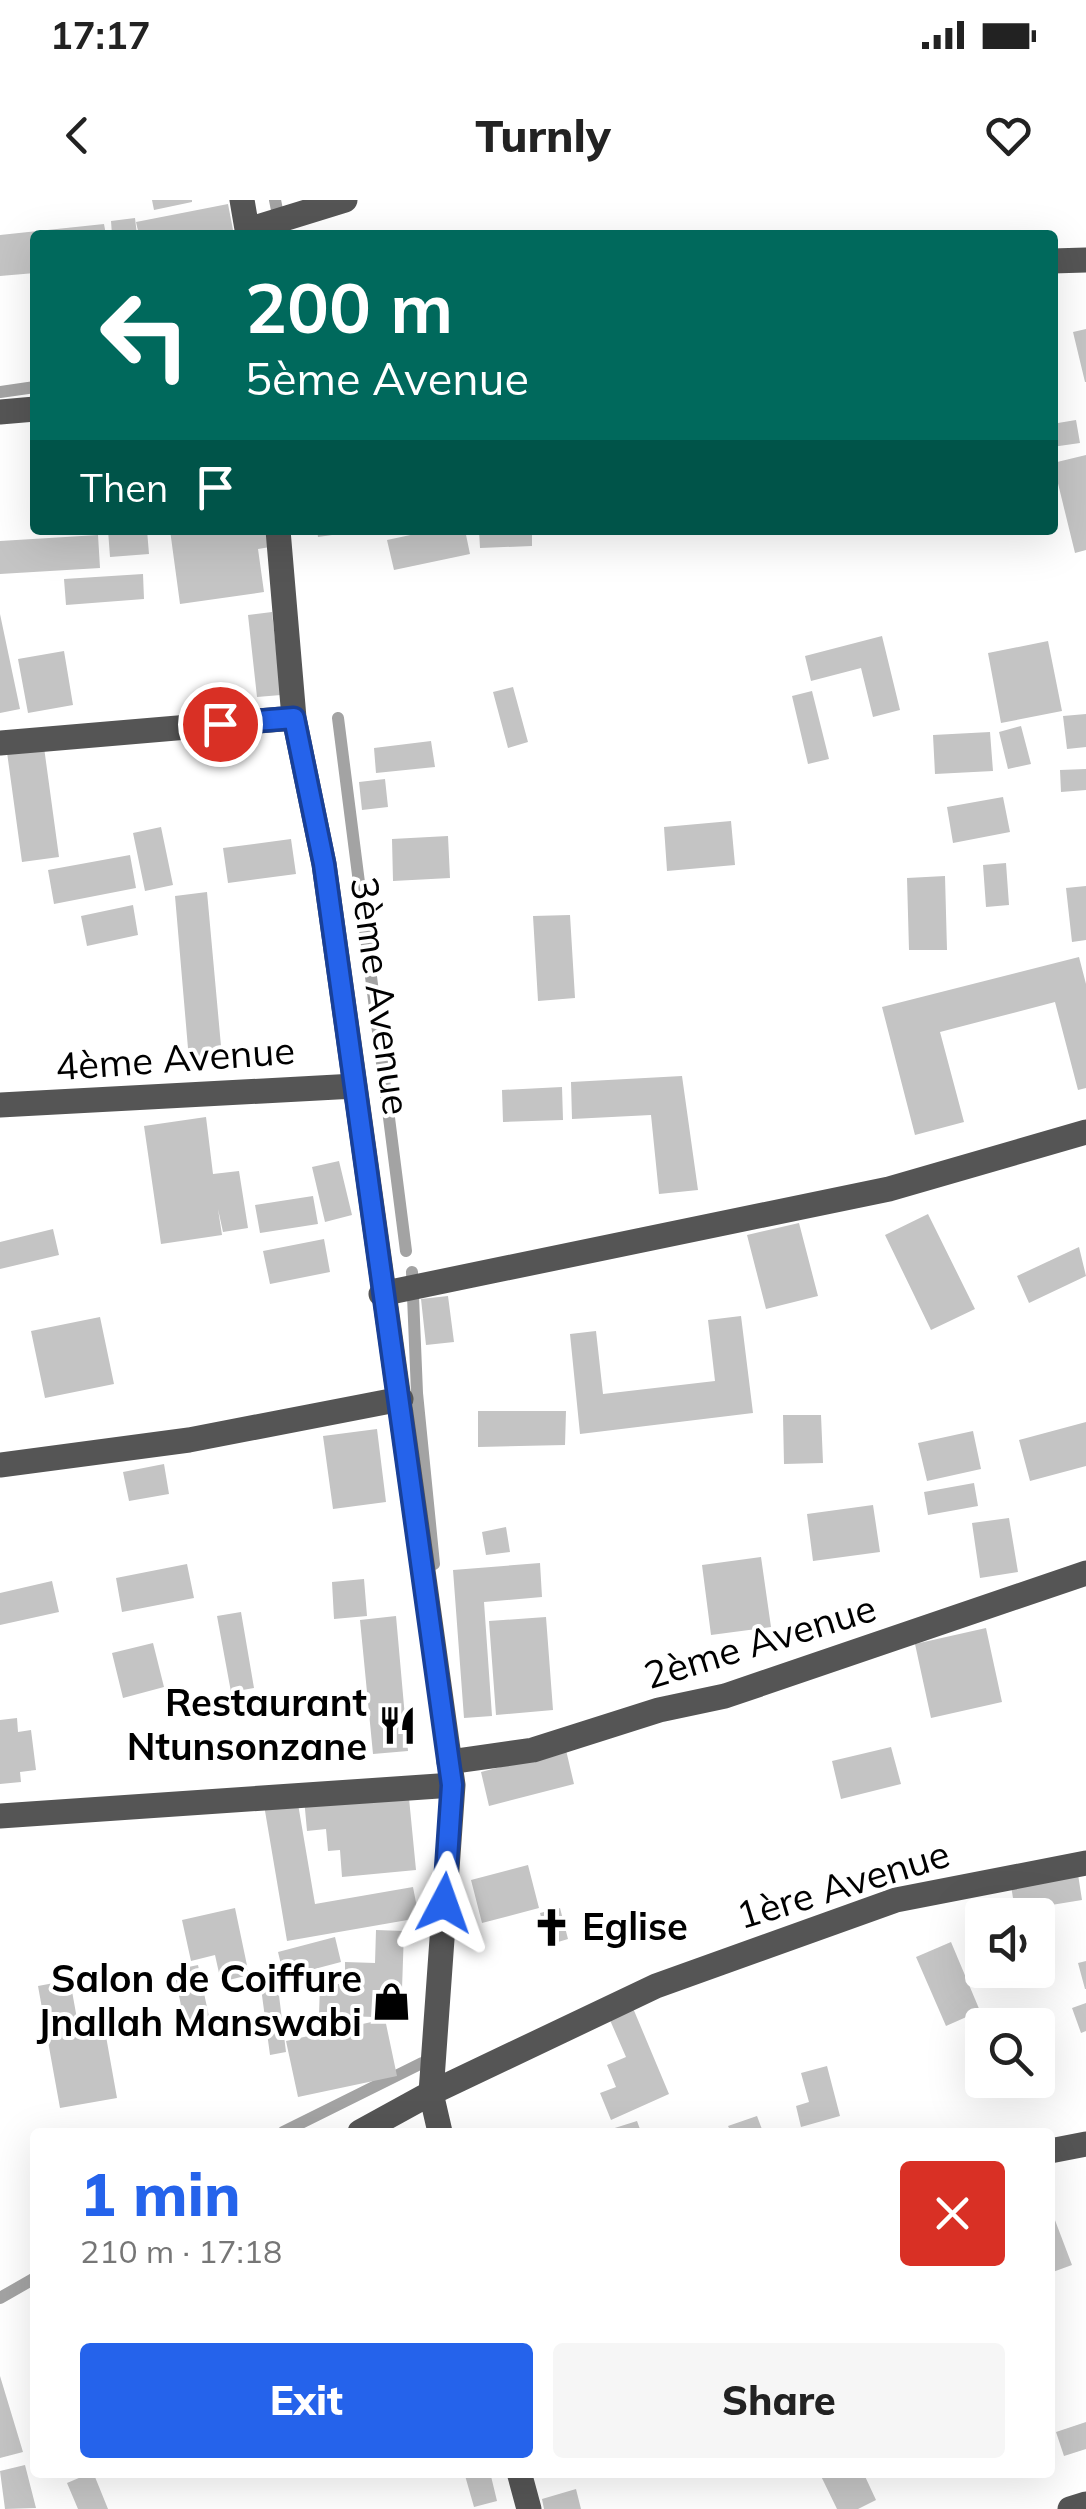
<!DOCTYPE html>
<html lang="en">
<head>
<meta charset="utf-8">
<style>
  :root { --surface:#fff; --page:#f6f6f6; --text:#222; --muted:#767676; --accent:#2563eb }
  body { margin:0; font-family:Mulish,sans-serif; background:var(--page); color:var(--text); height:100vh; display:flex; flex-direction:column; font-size:38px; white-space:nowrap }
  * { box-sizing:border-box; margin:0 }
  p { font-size:32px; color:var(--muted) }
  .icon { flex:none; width:55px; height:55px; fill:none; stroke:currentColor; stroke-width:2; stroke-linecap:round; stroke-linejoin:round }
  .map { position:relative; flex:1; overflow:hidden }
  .sheet { position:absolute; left:30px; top:1928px; width:1025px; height:350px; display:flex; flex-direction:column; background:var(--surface); border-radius:10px; box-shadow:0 10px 40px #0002 }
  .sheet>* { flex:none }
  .guide { position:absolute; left:30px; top:30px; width:1028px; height:305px; border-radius:10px; box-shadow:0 10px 40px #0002; background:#00695c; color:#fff; overflow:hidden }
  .tools { position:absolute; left:965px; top:1698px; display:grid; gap:20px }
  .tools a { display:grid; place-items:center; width:90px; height:90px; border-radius:10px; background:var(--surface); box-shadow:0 10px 40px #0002; font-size:50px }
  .pin { position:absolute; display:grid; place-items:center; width:85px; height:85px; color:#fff; margin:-42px; border:5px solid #fff; border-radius:50%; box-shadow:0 2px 10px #0007 }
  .me { position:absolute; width:110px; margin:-55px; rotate:4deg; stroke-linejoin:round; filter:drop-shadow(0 0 8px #0008) }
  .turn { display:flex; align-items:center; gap:35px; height:210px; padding:0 50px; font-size:45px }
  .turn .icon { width:130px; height:130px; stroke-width:2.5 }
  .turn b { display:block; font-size:70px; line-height:85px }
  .then { display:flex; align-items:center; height:95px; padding:0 50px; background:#0003; gap:20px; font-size:38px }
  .round { display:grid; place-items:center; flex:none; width:105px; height:105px; border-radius:10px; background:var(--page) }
  .headline { display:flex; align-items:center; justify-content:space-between; height:170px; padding:0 50px }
  h1 { font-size:60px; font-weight:800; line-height:75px; color:var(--accent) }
  .primary-button { display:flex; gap:20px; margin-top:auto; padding:20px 50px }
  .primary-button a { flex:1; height:115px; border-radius:10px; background:var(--accent); color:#fff; font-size:40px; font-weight:800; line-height:115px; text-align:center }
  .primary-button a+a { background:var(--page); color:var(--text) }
  .status { display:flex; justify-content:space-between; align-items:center; height:70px; padding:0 50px; background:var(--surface); direction:ltr }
  .status svg { height:28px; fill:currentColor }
  header { display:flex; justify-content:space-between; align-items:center; height:130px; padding:0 50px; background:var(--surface); font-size:45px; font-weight:800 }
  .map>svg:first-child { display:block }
</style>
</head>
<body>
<div class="status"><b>17:17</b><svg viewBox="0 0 49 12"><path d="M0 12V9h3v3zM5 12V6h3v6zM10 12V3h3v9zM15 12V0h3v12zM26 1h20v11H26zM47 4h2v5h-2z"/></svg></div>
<header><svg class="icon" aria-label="back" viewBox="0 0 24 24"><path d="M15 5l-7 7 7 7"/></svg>Turnly<svg class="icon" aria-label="heart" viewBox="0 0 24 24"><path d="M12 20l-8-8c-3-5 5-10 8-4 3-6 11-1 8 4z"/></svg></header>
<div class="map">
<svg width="1086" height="2309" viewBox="0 0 1086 2309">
  <rect width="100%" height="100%" fill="#fff"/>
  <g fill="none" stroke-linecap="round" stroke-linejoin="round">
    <path stroke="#a3a3a3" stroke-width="12" d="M275,0L277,10
      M0,192L35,187
      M338,518L406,1051
      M412,1072L417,1193L434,1364
      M283,1932L422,1863
      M0,2098L35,2078"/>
  </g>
  <path fill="#c4c4c4" d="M152,0H192V2L154,10Z
    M228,4L234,35H139L136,22Z
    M135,18L137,35H112L111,21Z
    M104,24L106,35H35V73L0,76V35Z
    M1086,129V182H1085L1073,132Z
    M1076,220L1080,243L1052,247V224Z
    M1086,255V350L1075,353L1053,263Z
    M108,330H147L149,354L110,357Z
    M170,330H273L276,346L258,349L264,392L180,404Z
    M317,330H353V332L318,337Z
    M434,330H465L470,354L394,370L387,340Z
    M479,330H532V346L480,348Z
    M98,335L100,368L0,374V341Z
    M143,374L144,399L66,405L64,379Z
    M272,412L281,495L257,497L248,415Z
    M0,414L20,509L0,513Z
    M882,436L900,510L873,517L861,468L811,481L805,456Z
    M1048,441L1062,511L1001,523L988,453Z
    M64,451L73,505L28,513L18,459Z
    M513,487L528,542L508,548L493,492Z
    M812,491L829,559L808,564L792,496Z
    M1086,514V547L1067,549L1063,516Z
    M1021,526L1031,564L1008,569L999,532Z
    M990,532L993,571L935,574L933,535Z
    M43,540L59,657L22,662L6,545Z
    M431,541L435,567L376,573L374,548Z
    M1086,569V590L1061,592L1060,570Z
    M385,579L388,607L362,610L359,582Z
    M1003,597L1010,632L953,643L947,607Z
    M731,621L735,665L667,671L664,627Z
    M161,627L173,685L145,691L133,633Z
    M448,636L450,678L393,681L392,639Z
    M291,639L296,674L228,683L223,648Z
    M130,655L136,688L54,704L48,670Z
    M1006,663L1009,705L986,707L983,665Z
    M945,676L947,750H909L907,678Z
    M1086,686V740L1072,742L1066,688Z
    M207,692L222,857L189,860L175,696Z
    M133,705L138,735L87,746L81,716Z
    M570,715L575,798L538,801L533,716Z
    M1079,757L1086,784V888L1078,890L1055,802L940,832L964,922L915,935L882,807Z
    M682,876L698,990L659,994L651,915L572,919L571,882Z
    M562,887L563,920L503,922L502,890Z
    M206,917L213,974L239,971L248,1028L223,1032L218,1009L222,1035L161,1044L144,926Z
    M339,961L352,1015L325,1022L312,967Z
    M313,996L318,1024L260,1033L255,1005Z
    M928,1014L975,1109L931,1130L885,1035Z
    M799,1023L818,1096L766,1109L747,1035Z
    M53,1029L59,1055L0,1069V1042Z
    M324,1039L330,1072L270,1084L263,1051Z
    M1079,1047L1086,1076L1029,1103L1017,1076Z
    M448,1096L454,1142L426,1145L421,1099Z
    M741,1116L753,1213L580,1234L570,1134L596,1131L603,1194L715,1181L708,1120Z
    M100,1117L114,1184L45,1198L31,1131Z
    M478,1211H566L565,1245L478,1247Z
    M783,1215H821L823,1263L784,1264Z
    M1086,1222V1266L1030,1281L1019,1240Z
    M377,1229L386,1302L333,1309L323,1236Z
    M973,1231L981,1269L927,1281L918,1243Z
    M164,1264L169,1294L129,1301L123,1272Z
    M974,1283L978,1306L928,1315L924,1292Z
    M873,1305L880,1352L813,1361L807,1314Z
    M1009,1318L1018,1372L980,1378L972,1323Z
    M506,1327L510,1352L486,1355L482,1332Z
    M761,1357L771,1427L711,1435L702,1365Z
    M540,1363L542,1397L484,1402L492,1516L464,1518L453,1370Z
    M187,1364L194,1398L122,1412L116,1378Z
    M364,1379L367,1416L334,1419L332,1382Z
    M52,1381L59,1412L0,1425V1393Z
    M241,1412L254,1488L231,1492L217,1416Z
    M396,1416L408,1551L373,1554L360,1420Z
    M546,1417L553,1510L496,1515L489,1421Z
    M986,1428L1002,1502L931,1518L915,1444Z
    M153,1443L164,1487L123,1498L112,1453Z
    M17,1518L18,1532L31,1530L36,1570L20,1572L21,1582L0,1584V1520Z
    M891,1547L901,1584L841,1599L832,1561Z
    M566,1550L574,1584L489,1606L481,1572Z
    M408,1588L416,1670L342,1677L340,1650L328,1651L326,1629L307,1631L304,1598Z
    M297,1598L315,1704L413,1687L419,1718L287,1741L264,1605Z
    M528,1665L539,1708L482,1723L471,1680Z
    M1077,1668L1082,1700L1015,1711L1010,1679Z
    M235,1708L249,1775L221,1782L215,1755L191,1761L182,1720Z
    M560,1708L568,1739L548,1745L540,1713Z
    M376,1730L404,1731L401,1818L319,1815L320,1784H345V1762L375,1763Z
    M335,1737L341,1762L284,1777L278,1752Z
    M951,1742L980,1811L946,1826L916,1757Z
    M1086,1761V1789H1085L1078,1763Z
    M198,1765L211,1826L186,1831L174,1770Z
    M276,1771L286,1852L270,1855L259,1773Z
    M70,1780L79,1830L104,1825L117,1898L60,1908L38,1786Z
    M630,1801L669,1894L611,1920L600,1893L616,1887L607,1865L626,1857L606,1811Z
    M1086,1803V1831L1081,1833L1072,1808Z
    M385,1819L397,1876L298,1897L286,1841Z
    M827,1866L840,1916L801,1927L796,1906L809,1902L801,1873Z
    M757,1916L763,1932H731L728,1926Z
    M637,1921L641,1932H602Z
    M1050,2007L1072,2065L1050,2073Z
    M0,2176L23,2252L0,2258Z
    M1086,2222V2249L1064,2256L1056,2232Z
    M25,2265L36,2308L5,2309L0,2271Z
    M93,2272L108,2309H78L67,2283Z
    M464,2272H490L497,2301L474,2307Z
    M819,2272H863L876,2300L858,2309H837Z
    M576,2289L581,2309H544L542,2299Z"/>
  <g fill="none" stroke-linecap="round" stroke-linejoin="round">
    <path stroke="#555" stroke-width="25" d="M242,0L248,35
      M248,30L345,0
      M1052,61L1086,60
      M0,212L35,209
      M278,330L294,518L324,664L453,1585L431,1893L440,1932
      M0,543L294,518
      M0,905L355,886
      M381,1094L889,989L1086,932
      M0,1265L189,1240L401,1199
      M449,1562L533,1550L659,1510L725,1496L1086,1373
      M0,1616L453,1585
      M360,1932L431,1893L656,1786L896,1700L1086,1663
      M1050,1951L1086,1944
      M519,2272L529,2309
      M1070,2309L1086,2304"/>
  </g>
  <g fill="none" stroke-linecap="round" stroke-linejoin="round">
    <defs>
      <path id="route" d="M220,524L294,518L324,664L452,1585L444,1703"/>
    </defs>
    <use href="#route" stroke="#184099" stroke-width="25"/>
    <use href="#route" stroke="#2563eb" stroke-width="18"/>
  </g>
  <defs>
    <symbol id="restaurant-bare" viewBox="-9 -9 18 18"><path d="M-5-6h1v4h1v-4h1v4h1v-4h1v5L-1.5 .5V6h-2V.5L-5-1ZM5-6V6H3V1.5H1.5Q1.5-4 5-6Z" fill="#000" stroke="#fff" stroke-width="2.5" paint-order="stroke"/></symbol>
    <symbol id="church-bare" viewBox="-9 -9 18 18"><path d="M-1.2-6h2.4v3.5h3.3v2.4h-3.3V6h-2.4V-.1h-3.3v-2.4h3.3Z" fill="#000" stroke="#fff" stroke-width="2.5" paint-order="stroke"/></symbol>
    <symbol id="shop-bare" viewBox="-9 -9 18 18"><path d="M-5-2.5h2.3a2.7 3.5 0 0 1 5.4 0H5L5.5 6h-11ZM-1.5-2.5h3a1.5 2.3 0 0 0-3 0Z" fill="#000" stroke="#fff" stroke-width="2.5" paint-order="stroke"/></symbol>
  </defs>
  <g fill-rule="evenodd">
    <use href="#restaurant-bare" x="370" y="1498" width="55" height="55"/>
    <use href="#church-bare" x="524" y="1700" width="55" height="55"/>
    <use href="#shop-bare" x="364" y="1774" width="55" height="55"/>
  </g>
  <g text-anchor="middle" stroke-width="8" stroke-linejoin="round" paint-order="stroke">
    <g font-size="38" fill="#000" stroke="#fff">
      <text transform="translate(380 796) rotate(82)" y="13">3ème Avenue</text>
      <text transform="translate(175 859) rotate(-4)" y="13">4ème Avenue</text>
      <text transform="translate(760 1442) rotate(-17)" y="13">2ème Avenue</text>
      <text transform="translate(843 1685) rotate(-17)" y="13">1ère Avenue</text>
    </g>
    <g font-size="38" font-weight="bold" fill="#000" stroke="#fff" text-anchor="end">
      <text x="367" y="1516">Restaurant<tspan x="367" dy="44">Ntunsonzane</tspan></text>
      <text x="582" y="1740" text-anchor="start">Eglise</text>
      <text x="362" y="1792">Salon de Coiffure<tspan x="362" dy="44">Jnallah Manswabi</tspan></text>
    </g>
  </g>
</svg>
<div class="tools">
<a><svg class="icon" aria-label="sound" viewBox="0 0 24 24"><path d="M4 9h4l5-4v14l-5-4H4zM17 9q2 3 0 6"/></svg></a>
<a><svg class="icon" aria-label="search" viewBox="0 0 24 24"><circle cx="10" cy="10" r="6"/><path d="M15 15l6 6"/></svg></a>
</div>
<div class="pin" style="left:220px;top:524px;background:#d93025"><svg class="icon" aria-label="arrive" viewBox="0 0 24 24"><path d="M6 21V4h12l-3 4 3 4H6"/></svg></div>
<svg class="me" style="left:444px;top:1703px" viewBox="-20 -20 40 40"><path d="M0-17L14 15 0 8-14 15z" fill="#2563eb" stroke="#fff" stroke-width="4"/></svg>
<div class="guide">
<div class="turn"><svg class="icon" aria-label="left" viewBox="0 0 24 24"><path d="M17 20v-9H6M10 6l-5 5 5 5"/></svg><div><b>200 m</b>5ème Avenue</div></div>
<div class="then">Then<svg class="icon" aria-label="arrive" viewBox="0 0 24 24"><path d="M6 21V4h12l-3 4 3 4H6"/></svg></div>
</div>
<section class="sheet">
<div class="headline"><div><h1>1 min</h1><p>210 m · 17:18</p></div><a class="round" style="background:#d93025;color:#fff"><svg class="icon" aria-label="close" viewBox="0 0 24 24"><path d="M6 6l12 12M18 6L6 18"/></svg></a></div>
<div class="primary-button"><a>Exit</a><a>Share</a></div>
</section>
</div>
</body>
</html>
